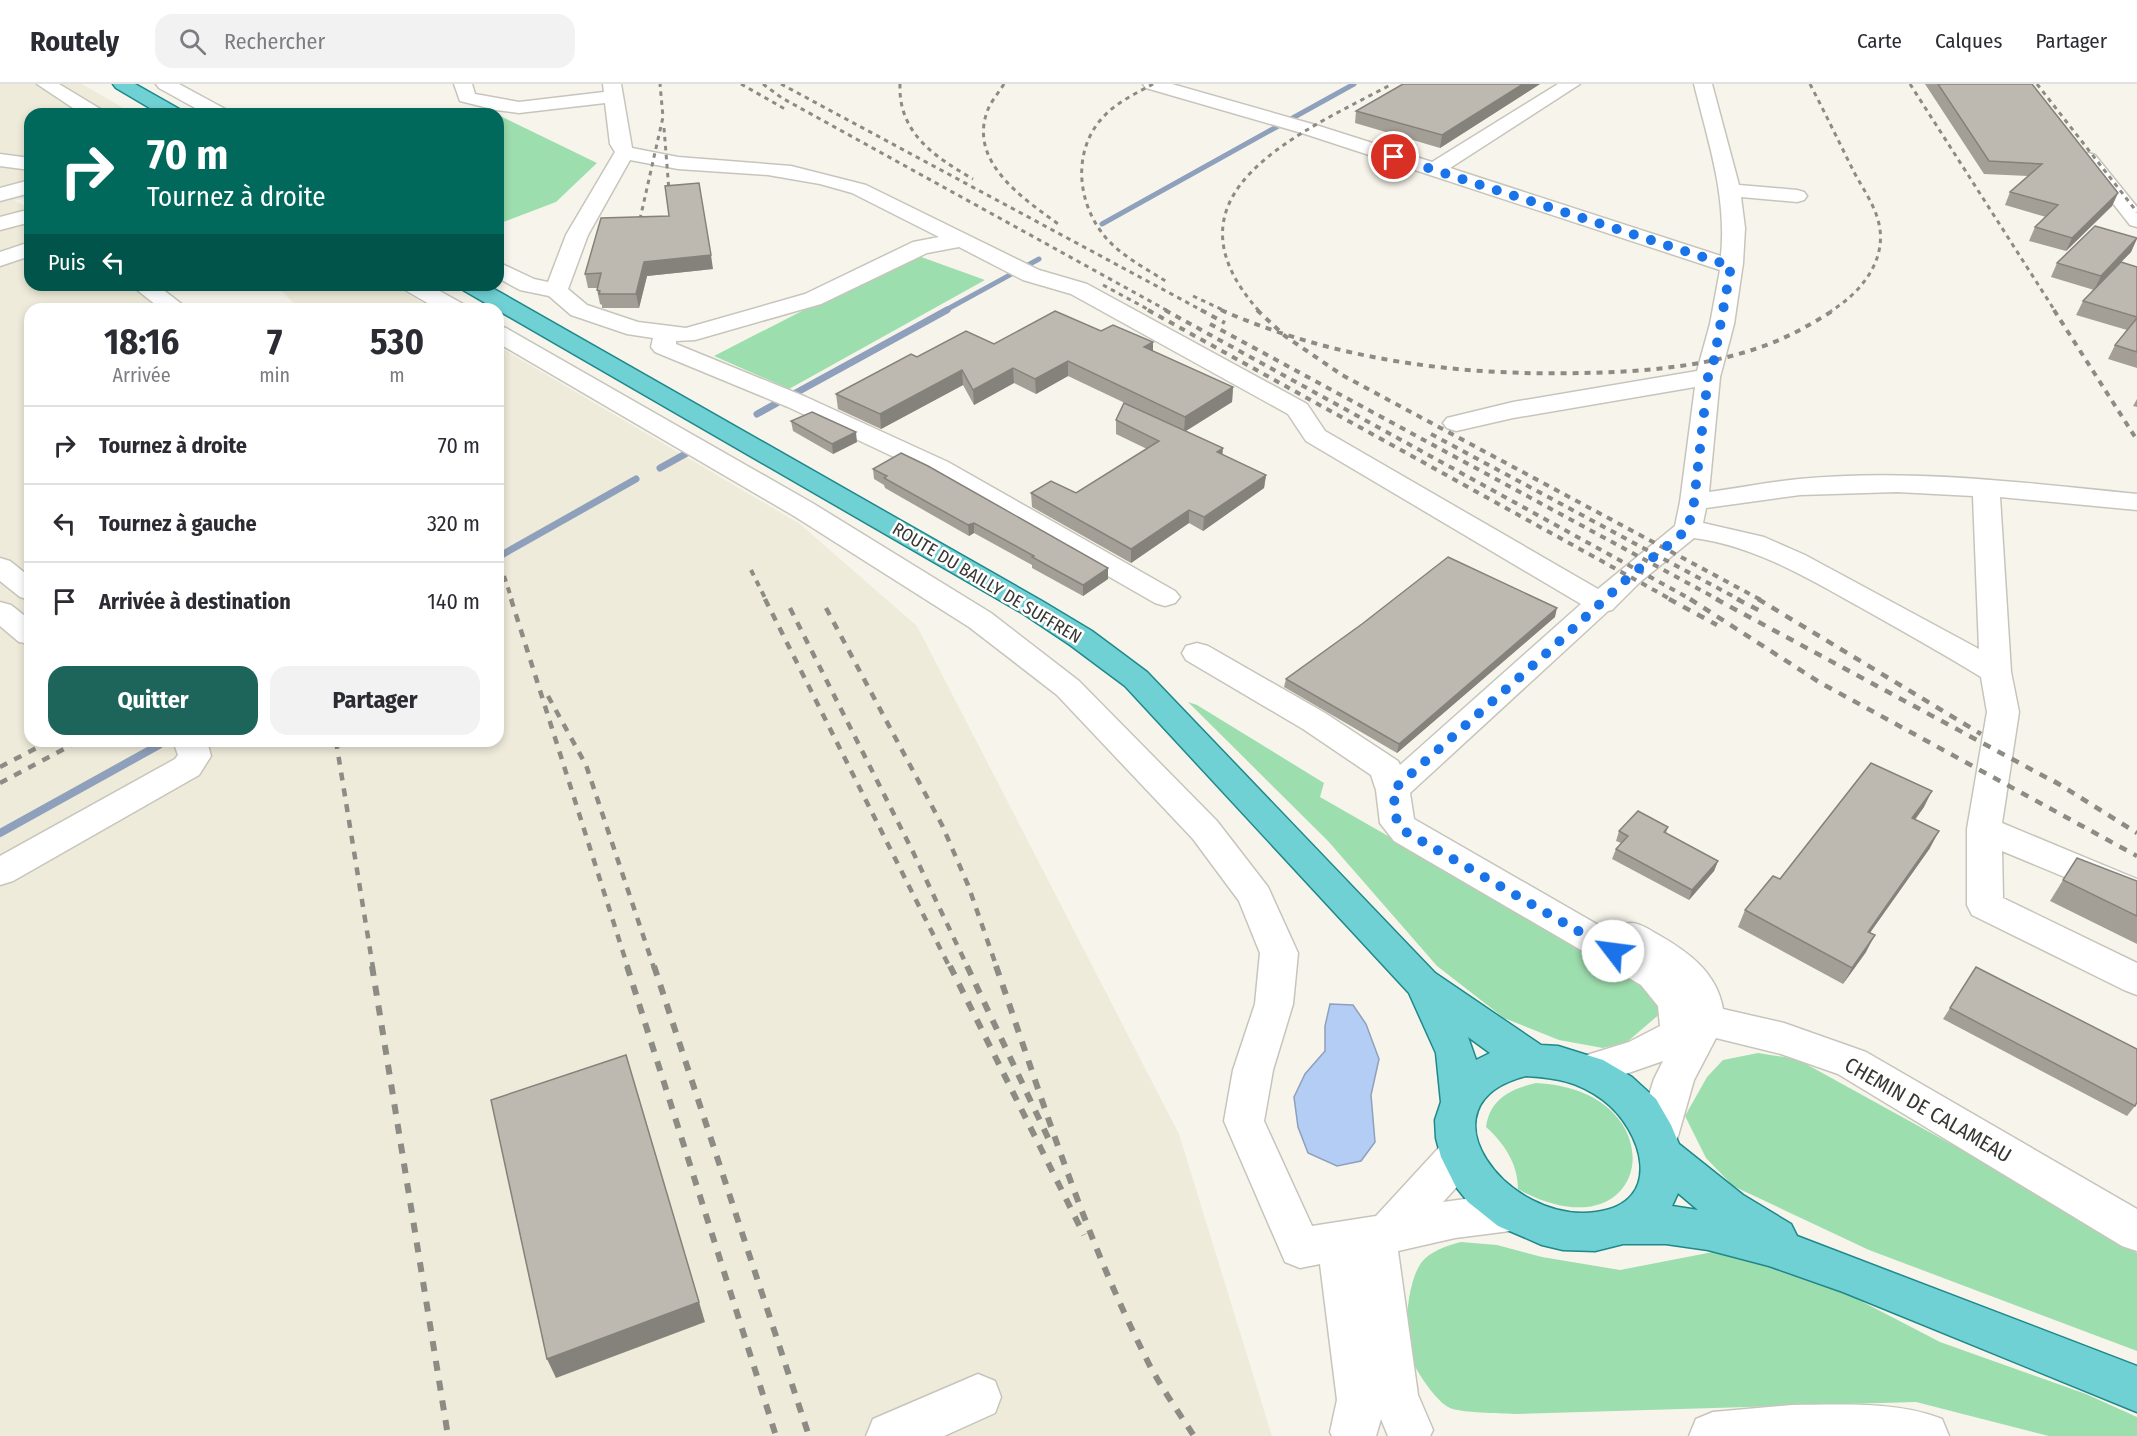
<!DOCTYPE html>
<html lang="fr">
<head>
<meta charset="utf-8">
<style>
  :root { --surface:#fff; --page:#f2f2f3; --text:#2b2b33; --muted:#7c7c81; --line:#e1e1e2; --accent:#1d655b }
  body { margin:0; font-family:"Fira Sans Condensed",sans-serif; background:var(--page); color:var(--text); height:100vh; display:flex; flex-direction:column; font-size:22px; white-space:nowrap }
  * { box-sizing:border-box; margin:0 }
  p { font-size:20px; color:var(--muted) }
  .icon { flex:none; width:33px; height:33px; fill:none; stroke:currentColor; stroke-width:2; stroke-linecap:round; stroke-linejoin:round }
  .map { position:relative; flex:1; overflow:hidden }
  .panel { position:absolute; left:24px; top:219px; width:480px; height:444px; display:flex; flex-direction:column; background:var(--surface); border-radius:18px; box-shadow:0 3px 9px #0003 }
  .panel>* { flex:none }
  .hud { position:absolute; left:24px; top:24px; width:480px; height:183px; border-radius:18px; box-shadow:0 3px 9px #0003; background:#00695c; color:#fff; overflow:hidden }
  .pin { position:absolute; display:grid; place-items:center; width:51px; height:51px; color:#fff; margin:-26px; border:3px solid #fff; border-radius:50%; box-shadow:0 2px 6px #0007 }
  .me { position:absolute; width:66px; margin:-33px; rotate:300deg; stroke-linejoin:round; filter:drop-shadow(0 0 4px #0008) }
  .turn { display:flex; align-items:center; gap:21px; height:126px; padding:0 24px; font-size:27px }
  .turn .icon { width:78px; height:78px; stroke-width:2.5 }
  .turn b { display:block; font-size:42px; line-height:51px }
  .then { display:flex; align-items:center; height:57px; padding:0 24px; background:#0003; gap:12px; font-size:22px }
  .eta { display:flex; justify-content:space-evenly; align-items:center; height:102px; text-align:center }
  .eta b { font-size:36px; font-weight:700; line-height:42px }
  .button { display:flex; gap:12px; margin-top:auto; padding:12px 24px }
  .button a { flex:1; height:69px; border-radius:18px; background:var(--accent); color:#fff; font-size:24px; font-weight:700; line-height:69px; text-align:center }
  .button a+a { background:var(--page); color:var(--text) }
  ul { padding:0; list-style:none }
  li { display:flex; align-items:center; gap:18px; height:78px; padding:0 24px; border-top:2px solid var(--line) }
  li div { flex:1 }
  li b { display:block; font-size:22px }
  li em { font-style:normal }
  header { display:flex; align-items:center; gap:36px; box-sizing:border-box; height:84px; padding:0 30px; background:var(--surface); border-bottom:2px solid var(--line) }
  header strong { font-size:28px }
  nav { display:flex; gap:33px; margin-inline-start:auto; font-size:21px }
  .search { width:420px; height:54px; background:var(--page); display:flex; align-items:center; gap:15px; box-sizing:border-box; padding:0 21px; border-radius:18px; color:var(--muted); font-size:22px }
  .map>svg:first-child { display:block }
</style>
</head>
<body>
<header>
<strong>Routely</strong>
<div class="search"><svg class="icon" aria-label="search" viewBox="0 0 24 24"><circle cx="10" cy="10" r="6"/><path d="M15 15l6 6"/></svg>Rechercher</div>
<nav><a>Carte</a><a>Calques</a><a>Partager</a></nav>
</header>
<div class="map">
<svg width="2137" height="1352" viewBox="0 0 2137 1352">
  <rect width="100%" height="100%" fill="#f7f5eb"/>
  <path fill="#efebda" d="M0,0H82L134,30H30V112L15,117L30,124V201H155L187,225H30V657H498V262L800,440L917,542L1179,1050L1272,1352H0Z
    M275,201H392L434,225H300Z"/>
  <path fill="#9ddeae" d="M498,31L597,79L556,118L498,140Z
    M913,170L985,196L789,305L714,272Z
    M1188,618L1197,621L1324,699L1320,713L1652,903L1662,928L1627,958L1603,964L1559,956L1504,934L1437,882L1328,757Z
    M1758,969L1797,975L2000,1087L2137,1169V1267L1869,1166L1733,1102L1706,1074L1685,1032L1707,993L1723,976Z
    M1536,999C1681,1006 1653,1179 1518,1105C1518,1080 1504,1059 1486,1043C1490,1015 1510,1005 1536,999Z
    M1461,1158L1497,1161L1542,1173L1620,1186L1718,1167L1834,1203L1940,1258L2086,1310L2137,1333V1352H2049L1916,1318L1514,1330C1498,1329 1463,1329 1450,1324C1436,1318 1413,1283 1409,1269C1404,1247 1407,1199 1421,1179C1430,1167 1446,1162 1461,1158Z"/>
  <path fill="#b3cdf5" stroke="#8ea0bb" stroke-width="1.5" d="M1330,920L1353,921L1366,940L1379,975L1371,1011L1375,1058L1361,1077L1337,1082L1308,1069L1298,1043L1294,1013L1305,990L1325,967V942Z"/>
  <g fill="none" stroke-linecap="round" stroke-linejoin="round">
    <path stroke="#8ea0bb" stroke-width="5" d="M1289,36L1354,0
      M1102,140L1280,41
      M944,227L1039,175"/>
    <path stroke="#8ea0bb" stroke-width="7" d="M792,311L947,226
      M757,330L777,319
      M660,384L687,369
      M498,473L636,395"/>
    <path stroke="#8ea0bb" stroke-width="8" d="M0,749L159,661"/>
    <defs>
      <path id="minor" d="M37,0H59L102,26L104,30H82Z
        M156,0H179L227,26L229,30H206L159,4Z
        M454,0H472L475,10L519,18L604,8L603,0H621L632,64L678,73L791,82L866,101L1039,186L1087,200L1307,320L1325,347L1598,505L1675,442L1680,418L1695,303L1513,334L1456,347L1447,344L1443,339L1447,334L1513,318L1697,287L1710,240L1720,186L1305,50L1146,4L1143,0H1172L1319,42L1432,78L1558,0H1580L1450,84L1721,172C1727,112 1708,57 1694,0H1712L1739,101L1797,106L1804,108L1807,112L1804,116L1797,118L1741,113L1745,144L1743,179L1734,240L1720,293L1709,408C1739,404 1769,398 1799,395C1911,384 2026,399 2137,410V426L2000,413L2011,588L2019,628L2002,739L2137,795V823L2002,767L2003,814L2137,879V911L2124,906L1972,831L1967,821V745L1987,628L1981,593C1940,568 1899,545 1858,522C1806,493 1754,462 1694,454L1640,498L1612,526L1608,527L1410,709L1414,735L1614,850L1618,843C1622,842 1628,839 1631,839C1640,839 1650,846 1657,850C1687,867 1717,888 1723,925L1784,939L1866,968L2137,1125V1167L2122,1162L1838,990L1781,970L1716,954L1694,996L1678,1052L1672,1064L1657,1070L1642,1064L1636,1052L1654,995L1663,977L1588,1003L1574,999L1568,987L1574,975L1629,958L1660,942L1658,922L1641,901L1394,757L1380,739L1376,706L1371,691L1303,645L1186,576L1182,569L1186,562L1197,559L1208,562L1325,629L1398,677L1400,681L1581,520L1306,357L1288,330L1071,210L1023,196L959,163L927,169L821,220L695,256L676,257V260L806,313L948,378L1175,507L1180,513L1175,519L1165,522L1155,519L930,390L788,323L655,268L651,263L653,254L627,250L571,231L549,212L520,206L498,194V178L534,195L548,198L566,151L615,68L610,60L605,19L519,29L496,26L460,17ZM630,76L678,85L768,91L820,100L852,109L939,153L913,158L805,210L686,244L638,238L587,221L568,205L588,151ZM1897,408L1973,412L1979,565L1805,471L1764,453L1703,439L1706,424L1800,411Z
        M2088,69L2095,71L2137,123V143L2130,141L2078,75L2081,71Z
        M0,70L30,74V86L0,82Z
        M30,96V109L0,117V104Z
        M23,127L30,128V141L23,140L0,146V133Z
        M30,158V172L0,182V168Z
        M131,201H157L188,225H161Z
        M402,201H429L463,220L467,225H438L405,206Z
        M498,242L506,244L814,420L991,529L1079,597L1217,737L1268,803L1298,869L1293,920L1273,986L1264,1037L1312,1142L1376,1132L1445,1057L1460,1052L1475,1057L1481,1070L1475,1083L1443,1118L1510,1109L1525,1115L1531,1128L1525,1141L1510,1147L1455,1154L1398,1167L1418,1311L1433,1346L1430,1352H1388L1381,1335L1376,1352H1332L1330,1348L1337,1316L1320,1180L1300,1184L1285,1178L1224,1037L1233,986L1255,920L1260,869L1239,817L1193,755L1057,611L969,543L794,432L498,259Z
        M0,474L10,477L30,493V516L20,513L0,497Z
        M0,518L11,521L30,536V560L19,558L0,542Z
        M173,657H207L211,672L199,691L13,797L0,801V772L175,675L178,671Z
        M978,1290L995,1297L1001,1313L995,1329L944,1352H866L873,1335Z
        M1792,1321C1840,1321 1897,1317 1942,1335L1949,1352H1689L1696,1335L1713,1328Z"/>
      <path id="major" d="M113,0H135L181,26L183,30H160L116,4Z
        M460,201H487L1042,517L1092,547L1147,588L1435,889L1541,961L1558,962L1603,976L1632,993L1656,1015L1671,1041L1679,1060L1743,1111L1791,1140L1797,1152L2137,1282V1328L1843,1208L1769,1182L1708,1166L1666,1160H1623L1595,1167L1563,1166L1542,1161L1498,1142L1468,1118L1456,1103L1441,1073L1436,1054L1435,1036L1441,1018L1436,969L1409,909L1125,602L1070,561L1022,529L463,206ZM1468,953L1490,969L1476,976ZM1526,992C1556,994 1577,997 1603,1016C1643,1046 1665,1119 1596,1128C1508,1141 1415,1020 1526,992ZM1678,1109L1698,1126L1672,1122Z"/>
    </defs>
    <use href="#minor" stroke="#c7c5bb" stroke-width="3"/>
    <use href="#major" stroke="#1e888a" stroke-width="3"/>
    <use href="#minor" fill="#fff" fill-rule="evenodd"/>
    <use href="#major" fill="#70d1d5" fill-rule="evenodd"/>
    <path stroke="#8c8b84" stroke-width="3" stroke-dasharray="4.5 4.5" stroke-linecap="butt" d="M741,0L785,25
      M763,0L782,14L1168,227
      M781,0L1203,227
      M900,0C898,49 935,73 973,95
      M1004,0C999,8 993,15 989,23C965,77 1024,115 1061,142
      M1153,0C1137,9 1119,17 1106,30C1071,64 1076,120 1107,155C1123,173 1147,185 1167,198
      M1810,0C1825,29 1839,58 1853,86C1861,102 1873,118 1878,136C1889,174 1862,208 1831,227
      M1910,0L2055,227
      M2037,0L2137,128
      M664,44L669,107
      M638,144L663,33L660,0
      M1103,201L1151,227
      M1193,212L1225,227
      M1259,227C1153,108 1303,48 1392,0"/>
    <path stroke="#8c8b84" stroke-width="4" stroke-dasharray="6 6" stroke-linecap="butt" d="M1148,226L1672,516
      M1165,226L1692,516
      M1201,226L1225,239
      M1221,226C1335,276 1458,292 1581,289C1641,288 1704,283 1761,263C1787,254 1810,241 1834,226
      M1257,226L1285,252L1342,291L1761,516
      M2054,226L2137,356
      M1210,240L1719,516
      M1431,350L1740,516
      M751,486L766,516
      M504,492L512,516"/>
    <path stroke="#8c8b84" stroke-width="4.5" stroke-dasharray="8 8" stroke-linecap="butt" d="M511,515L628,884
      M765,515L950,884
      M1669,515L1717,541
      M1690,515L1819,598L2137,772
      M1716,515L2062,702
      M1737,515L1764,529
      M1758,515L1981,650
      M790,524L913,768L968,884
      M826,524L942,741L968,801L997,884
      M548,612L586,681L654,884
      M336,657L373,884
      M0,683L50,657
      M2054,697L2137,749
      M0,699L79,657"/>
    <path stroke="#8c8b84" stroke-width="6" stroke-dasharray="10 10" stroke-linecap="butt" d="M372,882L448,1352
      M627,882L776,1352
      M654,882L809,1352
      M950,882L1084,1151
      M967,882L1050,1058
      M996,882C1042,1014 1083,1149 1146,1274C1159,1301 1178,1327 1194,1352"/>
  </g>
  <path fill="#a39f97" d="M1540,0L1440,64L1355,39L1356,27Z
    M1925,0H2032L2118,109L2112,122L2066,167L2029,157L2035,143L2046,133L2005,121L2010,108L2028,92L1984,90Z
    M2137,155L2131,168L2121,178L2137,183V284L2108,275L2115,261L2127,246L2076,231L2083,217L2094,206L2051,193L2057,179Z
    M713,185L647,192L639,224H602V221L600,220L597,206V204H588L585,190Z
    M1101,247L1153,258V267L1233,303L1232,318L1186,347L1223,371L1266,391L1264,404L1203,447L1189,439L1131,479L1032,423L1031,409H1076L1147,365L1116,350V336L1127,320L1068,292L1036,310L1014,299L974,321L963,301L881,345L838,325L836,310L917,273L994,260Z
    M2137,315V323L2133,322Z
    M791,337L857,358L833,370L793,347Z
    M873,385L1108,484V495L1083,512L1032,484V481L974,449L969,452L885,404L884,401L874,395Z
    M1555,533L1397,669L1284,603L1286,595Z
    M1924,723L1915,736L1930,764L1870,849L1866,868L1843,900L1738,843L1745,826Z
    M1668,743L1666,749L1718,777L1714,787L1689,816L1612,775L1616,765L1621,759L1616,757L1619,747Z
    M2063,796L2137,797V860L2050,817Z
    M1950,924L2135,1022L2127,1032L1943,935Z"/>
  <path fill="#85827b" d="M1523,0H1540L1440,64L1442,51Z
    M2118,109L2112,122L2066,167L2072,154Z
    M2137,154L2131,168L2094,206L2101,192Z
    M711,171L713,185L647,192L639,224L636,210L644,178Z
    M1153,258V273L1144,263Z
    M1068,277V292L1036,310L1035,295Z
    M1013,284L1014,299L974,321L973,306Z
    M962,286L963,301L881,345L880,330Z
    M1233,303L1232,318L1184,348L1185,333Z
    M856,348L857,358L833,370L832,360Z
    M1223,364L1222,377L1217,368Z
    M1266,391L1264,404L1203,447L1204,433Z
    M1189,426V439L1131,479V465Z
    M974,439V449L969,452L968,441Z
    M1108,484V495L1083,512V501Z
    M1557,524L1555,533L1397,669L1399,660Z
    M1932,707L1924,723L1903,751L1912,734Z
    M1939,747L1930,764L1859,864L1868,848Z
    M1718,777L1714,787L1689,816L1692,806Z
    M1875,851L1866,868L1843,900L1852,884Z
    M626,971L705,1238L556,1294L547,1275Z"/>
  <path fill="#beb9b0" stroke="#85827b" stroke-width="1.5" d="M1403,0H1523L1442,51L1356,27Z
    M1938,0H2032L2118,109L2072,154L2035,143L2058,121L2010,108L2042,80L1989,77Z
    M699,99L711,171L644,178L636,210H599L600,207L597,206L601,189L585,190L601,134L669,132L665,102Z
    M2095,142L2137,154L2101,192L2057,179Z
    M2121,178L2137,183V233L2083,217Z
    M1055,227L1101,247L1113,241L1153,258L1144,263L1233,303L1185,333L1068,277L1035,295L1013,284L973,306L962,286L880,330L836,310L911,270L917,273L966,247L994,260Z
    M2137,234V268L2115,261Z
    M1124,319L1223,364L1217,368L1266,391L1204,433L1189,426L1131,465L1031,409L1051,397L1076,409L1159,357L1116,336Z
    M812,328L856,348L832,360L791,337Z
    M901,369L928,382L1108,484L1083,501L1032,473L1034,472L974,439L968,441L884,394L887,392L873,385Z
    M1448,473L1557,524L1399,660L1286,595L1362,540Z
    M1871,679L1932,707L1912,734L1939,747L1868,848L1875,851L1852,884L1745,826L1773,792L1780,795Z
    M1638,727L1668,743L1664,748L1718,777L1692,806L1616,765L1628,752L1619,747Z
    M2077,774L2137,797V832L2063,796Z
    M1976,883L2137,965V1018L2135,1022L1950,924Z
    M626,971L699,1218L547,1275L491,1016Z"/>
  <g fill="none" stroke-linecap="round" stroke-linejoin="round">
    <path stroke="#1a73e8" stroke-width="10" stroke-dasharray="0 18" d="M1394,73L1731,182L1714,276L1708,293L1694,418L1688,445L1630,492L1550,566L1393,706L1397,739L1406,748L1613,867"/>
  </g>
  <g text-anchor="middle" stroke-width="5" stroke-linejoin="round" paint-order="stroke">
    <g font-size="18" fill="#383733" stroke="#fff">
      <text transform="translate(987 499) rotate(31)" y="6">ROUTE DU BAILLY DE SUFFREN</text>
    </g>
    <g font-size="21" fill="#383733" stroke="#fff">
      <text transform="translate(1928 1026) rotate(30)" y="7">CHEMIN DE CALAMEAU</text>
    </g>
  </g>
</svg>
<div class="pin" style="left:1394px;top:73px;background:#d93025"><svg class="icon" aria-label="arrive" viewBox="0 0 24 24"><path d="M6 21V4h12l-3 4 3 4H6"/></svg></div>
<svg class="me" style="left:1613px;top:867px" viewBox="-20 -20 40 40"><circle r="19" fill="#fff"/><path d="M0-13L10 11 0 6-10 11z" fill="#1a73e8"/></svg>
<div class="hud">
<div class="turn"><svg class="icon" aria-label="right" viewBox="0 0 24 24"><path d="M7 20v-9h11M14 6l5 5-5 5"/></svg><div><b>70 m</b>Tournez à droite</div></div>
<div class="then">Puis<svg class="icon" aria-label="left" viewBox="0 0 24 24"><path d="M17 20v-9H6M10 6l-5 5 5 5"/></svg></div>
</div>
<section class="panel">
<div class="eta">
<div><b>18:16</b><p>Arrivée</p></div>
<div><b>7</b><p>min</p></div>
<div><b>530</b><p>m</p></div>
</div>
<ul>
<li><svg class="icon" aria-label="right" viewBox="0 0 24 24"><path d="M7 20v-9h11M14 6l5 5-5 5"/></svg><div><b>Tournez à droite</b></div><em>70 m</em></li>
<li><svg class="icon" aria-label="left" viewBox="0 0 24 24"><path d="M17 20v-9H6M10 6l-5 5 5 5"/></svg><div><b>Tournez à gauche</b></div><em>320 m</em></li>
<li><svg class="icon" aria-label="arrive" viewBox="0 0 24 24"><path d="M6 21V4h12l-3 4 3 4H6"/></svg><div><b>Arrivée à destination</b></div><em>140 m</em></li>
</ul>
<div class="button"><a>Quitter</a><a>Partager</a></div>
</section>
</div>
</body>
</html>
